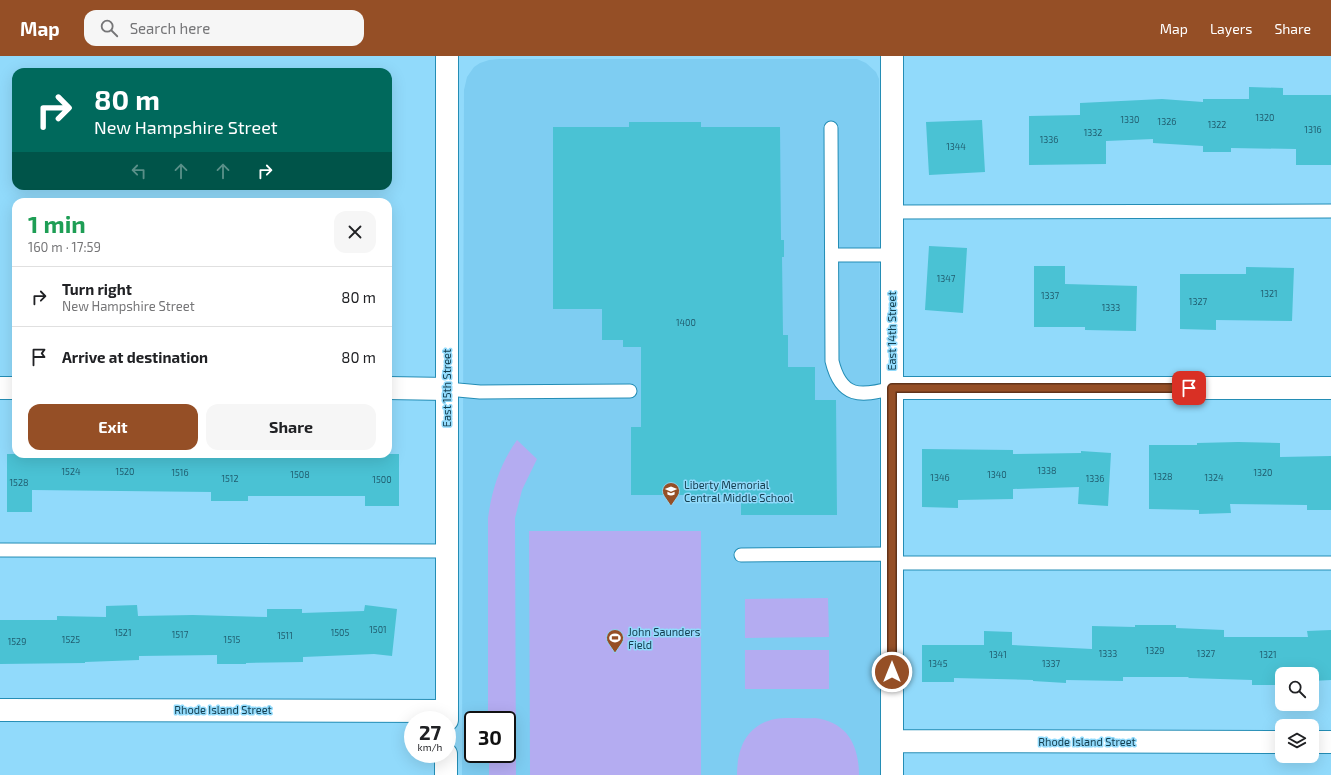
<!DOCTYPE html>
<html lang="en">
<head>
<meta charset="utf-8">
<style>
  :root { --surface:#fff; --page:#f6f6f6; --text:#202124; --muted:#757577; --line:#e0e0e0; --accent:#954f26 }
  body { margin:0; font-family:"Exo 2",sans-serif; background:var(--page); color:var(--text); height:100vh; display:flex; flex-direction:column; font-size:15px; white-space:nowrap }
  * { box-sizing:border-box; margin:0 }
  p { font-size:13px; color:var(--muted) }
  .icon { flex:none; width:22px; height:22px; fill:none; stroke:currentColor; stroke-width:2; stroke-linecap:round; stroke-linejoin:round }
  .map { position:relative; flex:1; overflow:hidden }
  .side { position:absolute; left:12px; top:142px; width:380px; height:260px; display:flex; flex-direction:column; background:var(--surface); border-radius:12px; box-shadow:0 4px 16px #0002 }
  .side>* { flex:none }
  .top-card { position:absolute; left:12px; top:12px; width:380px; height:122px; border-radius:12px; box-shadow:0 4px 16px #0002; background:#00695c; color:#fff; overflow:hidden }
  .tools { position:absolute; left:1275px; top:611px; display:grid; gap:8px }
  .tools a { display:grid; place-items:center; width:44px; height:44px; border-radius:8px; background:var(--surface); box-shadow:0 4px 16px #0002; font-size:20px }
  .speed { position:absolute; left:404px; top:655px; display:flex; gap:8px; font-size:20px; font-weight:700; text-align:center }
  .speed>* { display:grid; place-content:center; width:52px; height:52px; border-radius:50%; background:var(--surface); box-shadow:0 4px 16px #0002; line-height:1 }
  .speed small { font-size:10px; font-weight:400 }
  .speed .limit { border:2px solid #111; border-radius:6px; background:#fff; color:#111 }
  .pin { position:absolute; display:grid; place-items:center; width:34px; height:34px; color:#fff; margin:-17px; border-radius:8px; box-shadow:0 2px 6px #0006 }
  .me { position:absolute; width:44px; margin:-22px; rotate:0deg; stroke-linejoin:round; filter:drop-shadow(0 0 3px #0008) }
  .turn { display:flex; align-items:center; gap:14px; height:84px; padding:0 16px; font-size:18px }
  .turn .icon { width:52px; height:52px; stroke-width:2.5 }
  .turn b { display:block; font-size:28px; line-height:34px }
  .lanes { display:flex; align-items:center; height:38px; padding:0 16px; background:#0003; justify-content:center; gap:20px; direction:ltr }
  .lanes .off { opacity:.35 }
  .round { display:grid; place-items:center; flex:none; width:42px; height:42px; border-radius:12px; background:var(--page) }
  .head { display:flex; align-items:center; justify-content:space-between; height:68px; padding:0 16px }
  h1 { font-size:24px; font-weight:700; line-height:30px; color:#1e9e55 }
  .button { display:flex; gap:8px; margin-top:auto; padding:8px 16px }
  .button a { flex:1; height:46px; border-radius:12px; background:var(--accent); color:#fff; font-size:16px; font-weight:700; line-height:46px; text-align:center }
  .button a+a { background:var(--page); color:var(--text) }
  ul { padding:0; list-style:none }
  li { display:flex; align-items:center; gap:12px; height:60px; padding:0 16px; border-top:1px solid var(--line) }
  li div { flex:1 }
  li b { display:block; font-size:15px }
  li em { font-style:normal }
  header { display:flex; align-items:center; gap:24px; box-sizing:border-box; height:56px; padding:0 20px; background:var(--accent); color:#fff }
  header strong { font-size:19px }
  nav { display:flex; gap:22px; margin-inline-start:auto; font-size:14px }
  .search { width:280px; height:36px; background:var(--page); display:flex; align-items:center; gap:10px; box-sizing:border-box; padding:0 14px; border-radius:12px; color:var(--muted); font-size:15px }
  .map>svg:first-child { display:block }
</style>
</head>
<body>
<header>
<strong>Map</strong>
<div class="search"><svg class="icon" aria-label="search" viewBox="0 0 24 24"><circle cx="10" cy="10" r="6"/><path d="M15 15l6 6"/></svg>Search here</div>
<nav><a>Map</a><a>Layers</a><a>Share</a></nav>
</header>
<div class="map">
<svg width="1331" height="719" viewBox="0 0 1331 719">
  <rect width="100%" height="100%" fill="#91dafb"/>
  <path fill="#7ecdf2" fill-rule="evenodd" d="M499,3H857L866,7L876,16L879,23L880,719H462L464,34L467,21L474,11L480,7L489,4ZM473,664H507V698H473Z"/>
  <path fill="#b4acf1" d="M517,384L537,403L522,434L515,462L516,719H489V698H507V664H488V462C492,433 500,408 517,384Z
    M529,475H701V719H530Z
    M828,542L829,581L745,582V543Z
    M745,594H829V633H745Z
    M815,662C847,666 859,689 859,719H737C737,693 746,669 775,663C787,661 802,663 815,662Z"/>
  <path fill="#4ac2d4" d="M1249,31L1283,32V39H1331V109H1296V93L1231,92V96H1203V90L1153,87V83L1106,85V108L1029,109V60L1080,59V47L1162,43L1203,46V43H1249Z
    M982,64L985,116L929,119L926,66Z
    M629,66H701V71H780L781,184H784V201H782L783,279H788V311H815V344H836L837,459H741V439H631V371H641V291H623V284H602V253H553V71H629Z
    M929,190L967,192L963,257L925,254Z
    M1034,210H1065V228L1137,230L1136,275L1085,274V271H1034Z
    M1246,211L1294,212L1292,265L1216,264V274L1180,273V218H1246Z
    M1238,386L1280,387V401L1331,400V454H1307V449L1230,448L1231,457L1199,458V454L1149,453V389H1197V387Z
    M922,393L1013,394V398L1081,397V395L1111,397L1108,450L1078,448L1079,431L1013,433V443L958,444V452L922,451Z
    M7,398H195V400L265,401V398H399V450H365V440H248V445H211V436L32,434V456H7Z
    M137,549L138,560L193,559L267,561V553H302V557L364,555L365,549L397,553L392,600L374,598L303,601V606L246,607V608H217V599L139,600V604L85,606V607L0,608V564H57V560L106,561V550Z
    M1135,569H1176V572L1224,574V581H1308L1307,575L1331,574V624L1312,625V618H1282V629H1252V624L1188,622L1189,621H1123V625L1066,624V627L1033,625V624L954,622V626H922V589H984V575L1012,576V589L1092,593V570L1135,571Z"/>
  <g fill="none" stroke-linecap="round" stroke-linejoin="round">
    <defs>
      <path id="lane" d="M831,72L832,305C841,342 860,341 892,332
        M891,156L1331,155
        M832,199H891
        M447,333L480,336L630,335
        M0,494L447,495
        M741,499L892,498
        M892,507H1331"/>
      <path id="street" d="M0,332H16
        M388,332L447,333
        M892,332H1331
        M0,654L447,655
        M892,685L1282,686
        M1312,686H1331
        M892,719V0"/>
      <path id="secondary" d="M447,664V0
        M446,719V698"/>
    </defs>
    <use href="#lane" stroke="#248db5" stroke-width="15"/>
    <use href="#street" stroke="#248db5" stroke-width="24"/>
    <use href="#secondary" stroke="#248db5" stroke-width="24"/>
    <use href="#lane" stroke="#fff" stroke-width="13"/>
    <use href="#street" stroke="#fff" stroke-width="22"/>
    <use href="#secondary" stroke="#fff" stroke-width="22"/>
  </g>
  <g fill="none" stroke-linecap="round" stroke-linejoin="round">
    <defs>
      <path id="route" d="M892,616V332H1189"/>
    </defs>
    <use href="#route" stroke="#613319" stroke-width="10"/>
    <use href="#route" stroke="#954f26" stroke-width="7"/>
  </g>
  <defs>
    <symbol id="school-pin" viewBox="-11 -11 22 30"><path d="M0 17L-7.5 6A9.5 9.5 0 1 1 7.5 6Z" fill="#954f26" stroke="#91dafb"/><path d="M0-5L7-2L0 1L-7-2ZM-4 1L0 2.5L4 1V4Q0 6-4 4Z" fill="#fff"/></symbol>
    <symbol id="stadium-pin" viewBox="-11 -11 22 30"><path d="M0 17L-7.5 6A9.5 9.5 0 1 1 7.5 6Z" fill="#954f26" stroke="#91dafb"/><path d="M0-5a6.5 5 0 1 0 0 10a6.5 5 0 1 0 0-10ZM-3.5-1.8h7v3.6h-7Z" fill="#fff"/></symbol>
  </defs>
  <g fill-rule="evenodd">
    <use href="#school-pin" x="661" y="425" width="20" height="27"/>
    <use href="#stadium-pin" x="605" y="572" width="20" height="27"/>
  </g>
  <g text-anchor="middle" stroke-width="3" stroke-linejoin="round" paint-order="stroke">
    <g font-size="9" fill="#215e70">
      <text x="1265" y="65">1320</text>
      <text x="1130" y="67">1330</text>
      <text x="1167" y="69">1326</text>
      <text x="1217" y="72">1322</text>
      <text x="1313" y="77">1316</text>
      <text x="1093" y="80">1332</text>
      <text x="1049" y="87">1336</text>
      <text x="956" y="94">1344</text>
      <text x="946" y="226">1347</text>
      <text x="1269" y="241">1321</text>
      <text x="1050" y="243">1337</text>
      <text x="1198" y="249">1327</text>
      <text x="1111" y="255">1333</text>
      <text x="686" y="270">1400</text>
      <text x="1047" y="418">1338</text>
      <text x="71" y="419">1524</text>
      <text x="125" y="419">1520</text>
      <text x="180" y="420">1516</text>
      <text x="1263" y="420">1320</text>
      <text x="300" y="422">1508</text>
      <text x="997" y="422">1340</text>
      <text x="1163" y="424">1328</text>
      <text x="940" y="425">1346</text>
      <text x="1214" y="425">1324</text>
      <text x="230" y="426">1512</text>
      <text x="1095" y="426">1336</text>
      <text x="382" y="427">1500</text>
      <text x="19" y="430">1528</text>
      <text x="378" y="577">1501</text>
      <text x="123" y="580">1521</text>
      <text x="340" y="580">1505</text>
      <text x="180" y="582">1517</text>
      <text x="285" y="583">1511</text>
      <text x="71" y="587">1525</text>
      <text x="232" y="587">1515</text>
      <text x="17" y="589">1529</text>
      <text x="1155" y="598">1329</text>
      <text x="1108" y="601">1333</text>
      <text x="1206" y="601">1327</text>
      <text x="998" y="602">1341</text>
      <text x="1268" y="602">1321</text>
      <text x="938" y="611">1345</text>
      <text x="1051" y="611">1337</text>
    </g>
    <g font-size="11" fill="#133d4e" stroke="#91dafb">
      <text transform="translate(892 275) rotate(-90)" y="4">East 14th Street</text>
      <text transform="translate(447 332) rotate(-90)" y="4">East 15th Street</text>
      <text x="223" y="658">Rhode Island Street</text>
      <text x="1087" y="690">Rhode Island Street</text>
    </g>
    <g font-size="11" fill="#133d4e" stroke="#91dafb" text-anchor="start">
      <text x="684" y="433">Liberty Memorial<tspan x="684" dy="13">Central Middle School</tspan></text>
      <text x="628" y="580">John Saunders<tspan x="628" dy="13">Field</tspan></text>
    </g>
  </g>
</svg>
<div class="tools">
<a><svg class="icon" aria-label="search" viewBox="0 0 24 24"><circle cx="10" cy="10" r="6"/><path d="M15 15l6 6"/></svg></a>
<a><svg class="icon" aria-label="layers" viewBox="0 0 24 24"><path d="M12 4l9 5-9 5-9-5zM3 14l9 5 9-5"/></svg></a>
</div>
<div class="speed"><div>27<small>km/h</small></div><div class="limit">30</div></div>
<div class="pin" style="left:1189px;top:332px;background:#d93025"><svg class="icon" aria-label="arrive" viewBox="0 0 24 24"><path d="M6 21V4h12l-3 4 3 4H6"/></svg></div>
<svg class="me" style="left:892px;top:616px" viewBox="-20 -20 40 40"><circle r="17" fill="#954f26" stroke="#fff" stroke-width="3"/><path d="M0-11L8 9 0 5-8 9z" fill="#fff"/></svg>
<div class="top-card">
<div class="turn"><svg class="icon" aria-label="right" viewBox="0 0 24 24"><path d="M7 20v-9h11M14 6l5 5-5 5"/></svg><div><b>80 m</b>New Hampshire Street</div></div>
<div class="lanes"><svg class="icon off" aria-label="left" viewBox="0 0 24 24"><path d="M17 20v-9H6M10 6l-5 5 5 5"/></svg><svg class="icon off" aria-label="ahead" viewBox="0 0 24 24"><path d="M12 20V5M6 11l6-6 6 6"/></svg><svg class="icon off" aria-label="ahead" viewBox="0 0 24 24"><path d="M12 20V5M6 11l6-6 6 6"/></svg><svg class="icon" aria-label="right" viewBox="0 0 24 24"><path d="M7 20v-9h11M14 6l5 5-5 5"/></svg></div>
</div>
<section class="side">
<div class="head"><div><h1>1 min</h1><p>160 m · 17:59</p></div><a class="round"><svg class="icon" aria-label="close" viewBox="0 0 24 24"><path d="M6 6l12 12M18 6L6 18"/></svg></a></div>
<ul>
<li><svg class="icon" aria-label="right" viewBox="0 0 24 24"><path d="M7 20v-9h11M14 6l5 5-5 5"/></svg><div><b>Turn right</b><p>New Hampshire Street</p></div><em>80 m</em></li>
<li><svg class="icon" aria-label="arrive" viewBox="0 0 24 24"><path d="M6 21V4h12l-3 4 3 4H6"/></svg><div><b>Arrive at destination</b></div><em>80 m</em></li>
</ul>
<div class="button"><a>Exit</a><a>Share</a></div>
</section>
</div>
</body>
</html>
